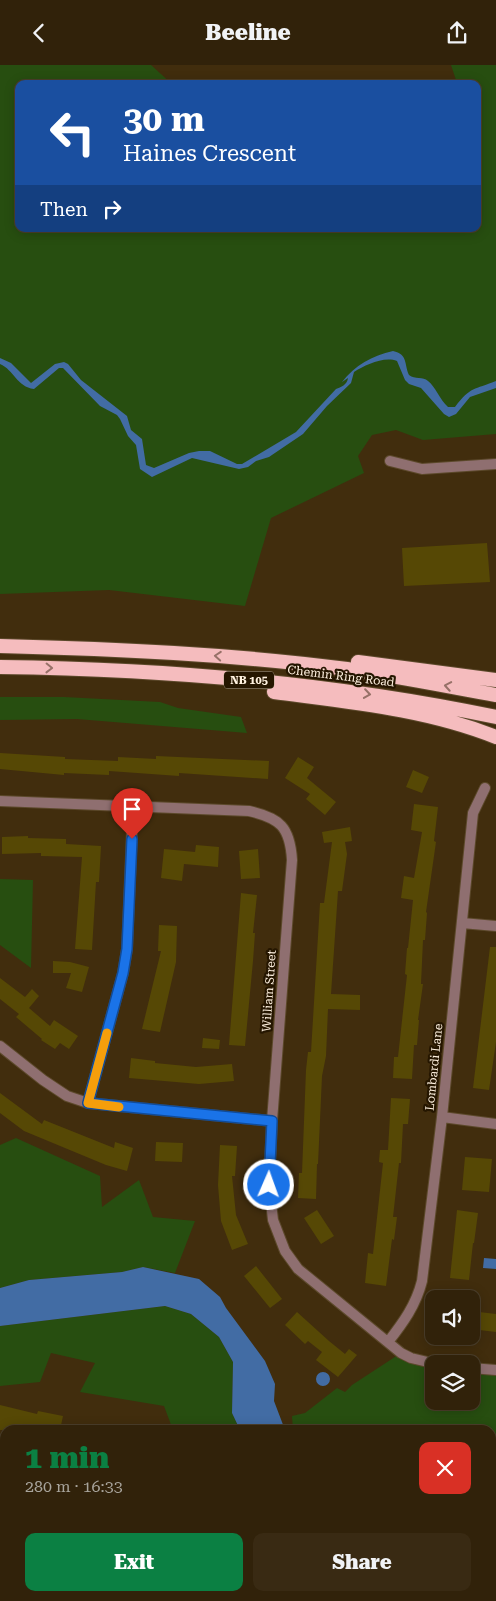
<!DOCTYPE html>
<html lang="en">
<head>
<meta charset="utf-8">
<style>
  :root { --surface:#31220a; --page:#392a13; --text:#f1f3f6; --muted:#a8a49c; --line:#4c3f2b; --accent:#0b8043 }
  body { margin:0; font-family:"Roboto Serif",serif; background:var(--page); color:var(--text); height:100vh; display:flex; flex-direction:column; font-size:19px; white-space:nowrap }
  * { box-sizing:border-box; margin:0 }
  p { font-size:16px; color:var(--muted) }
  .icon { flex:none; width:28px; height:28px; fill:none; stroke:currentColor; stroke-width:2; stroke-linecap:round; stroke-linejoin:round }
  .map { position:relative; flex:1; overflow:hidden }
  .details { position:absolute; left:0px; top:1360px; width:496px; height:176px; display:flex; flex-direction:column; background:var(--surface); border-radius:15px 15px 0 0; box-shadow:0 2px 12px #0003,0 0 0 1px var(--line) }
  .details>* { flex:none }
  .banner { position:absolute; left:15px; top:15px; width:466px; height:152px; border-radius:10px; box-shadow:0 2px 12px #0003,0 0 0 1px var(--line); background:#1a4fa0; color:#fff; overflow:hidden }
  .buttons { position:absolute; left:425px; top:1225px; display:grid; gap:10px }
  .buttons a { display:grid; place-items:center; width:55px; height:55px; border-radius:10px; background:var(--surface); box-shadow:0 2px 12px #0003,0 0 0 1px var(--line); font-size:25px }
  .pin { position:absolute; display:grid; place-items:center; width:42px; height:42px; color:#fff; margin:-51px -21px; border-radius:50% 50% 50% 0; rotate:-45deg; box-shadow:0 0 5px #0007 }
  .pin .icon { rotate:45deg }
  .me { position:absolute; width:55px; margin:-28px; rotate:2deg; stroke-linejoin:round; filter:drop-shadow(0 0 4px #0008) }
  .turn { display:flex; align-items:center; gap:18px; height:105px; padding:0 25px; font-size:22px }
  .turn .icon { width:65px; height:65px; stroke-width:2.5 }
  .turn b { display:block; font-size:35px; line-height:42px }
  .then { display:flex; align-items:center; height:48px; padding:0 25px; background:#0003; gap:10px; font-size:19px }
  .round { display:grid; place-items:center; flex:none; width:52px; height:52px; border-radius:10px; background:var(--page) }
  .summary { display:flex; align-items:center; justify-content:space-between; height:85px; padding:0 25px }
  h1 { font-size:30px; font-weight:800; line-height:38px; color:var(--accent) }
  .action { display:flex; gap:10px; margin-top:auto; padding:10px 25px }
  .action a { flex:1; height:58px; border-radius:10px; background:var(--accent); color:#fff; font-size:20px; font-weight:800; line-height:58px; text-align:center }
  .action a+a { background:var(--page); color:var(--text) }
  header { display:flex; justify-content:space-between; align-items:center; height:65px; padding:0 25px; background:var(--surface); font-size:22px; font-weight:800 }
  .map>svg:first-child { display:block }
</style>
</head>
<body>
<header><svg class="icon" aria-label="back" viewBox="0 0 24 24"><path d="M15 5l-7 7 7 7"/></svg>Beeline<svg class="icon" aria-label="share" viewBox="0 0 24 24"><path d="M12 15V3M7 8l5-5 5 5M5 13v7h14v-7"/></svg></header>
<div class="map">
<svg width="496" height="1536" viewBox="0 0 496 1536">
  <rect width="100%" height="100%" fill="#412d0d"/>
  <path fill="#274e10" d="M0,0H151L172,19H19V164H478V19H447L456,15L451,0H496V369L423,375L396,365L372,370L358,391L364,408L271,453L245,541L109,525L0,529Z
    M0,632H64L160,637L178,643L241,652L247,668L77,654L0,655Z
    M0,814L33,815L31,903L0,880Z
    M16,1073L100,1111L102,1142L139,1115L153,1152L195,1156L175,1208L143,1202L122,1207L29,1215L0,1223V1080Z
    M165,1241L191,1249L219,1272L233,1297L232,1348L240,1365H173L164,1341L80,1327L95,1298L51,1288L40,1317L0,1321V1261Z
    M401,1288L434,1299V1336H471V1303L496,1305V1536H342L339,1531H491V1365H293L292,1351L305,1348L337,1323L345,1327L352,1320Z
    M182,1531H283L286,1536H185Z"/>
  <path fill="#426ca4" d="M393,286C408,289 404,299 409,310C415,315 423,311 428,316C435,321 440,335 448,342H455C471,321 474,325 496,316V323L470,332L456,349L449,352L444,349L421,323L409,319L405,315L397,296C384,291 365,300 354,307L351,318L327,341L303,369L269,392L256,396L248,402L239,404L192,393L152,412L140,404L136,380L128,371L120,354L117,350L100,341L63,303H59L34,324C17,322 14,305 0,299V293L11,298L31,318L55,299L64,297L68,299L81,315L127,351L131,365L142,374L146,400L154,403L189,388L199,386H210L237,399H242L296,367L336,324C341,322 347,320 348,313L342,317C355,300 372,291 393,286Z
    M484,1193L496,1194V1204L483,1203Z
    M143,1202L199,1214L220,1232L226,1243L265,1296L275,1319L274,1336L285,1365H240L232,1348L233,1297L219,1272L191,1249L165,1241L0,1261V1223L29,1215L122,1207Z
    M316 1314a7 7 0 1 1 14 0a7 7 0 1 1-14 0Z
    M283,1531H339L342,1536H286Z"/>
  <path fill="#564805" d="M487,478L490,517L404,521L402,483Z
    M0,688L65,692V694L118,696V692L156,694V691L269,696L268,714L179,708V711L109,706V710L64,708V710L0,704Z
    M298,692L314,702L307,713L336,737L325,750L306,734L310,729L285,713Z
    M413,705L429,712L422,728L406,722Z
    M414,739L438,742L434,776L436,777L426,847L427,848L425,875H423L421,919H423L418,955H419L417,980H414L412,1014L393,1013L394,992H398L407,910L405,909L407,883H408L413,835L401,833L404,811L414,813L422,767L411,765Z
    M350,762L352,776L345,777L347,789L342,826H338L331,929L360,930V945L328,944L326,991L322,1011L318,1099H317L316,1134L298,1133L299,1108H302L306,1005L308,987H311L320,838H324L332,777L324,778L322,767Z
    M28,771V773L66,774V779L101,781L99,817H96L92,885L75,884L82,792L41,791V788L2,789V772Z
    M196,780L219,782L218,802L184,799L182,816L161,813L164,784L195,787Z
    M258,784L260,813L241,814L239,786Z
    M241,828L257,830L253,868H255L253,896L245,981L229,980Z
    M159,860L177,861L176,897L160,967L142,964L161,886H158Z
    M490,882H496V977L489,1025L473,1023Z
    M53,896L70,897L89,902L82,927L66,923L71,908H53Z
    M0,913L25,932L32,924L39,931L29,943L50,961L54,955L78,971L69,984L60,978L55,984L41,975L42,974L16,952L19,949L0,934Z
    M203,973L220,975L219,984L202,983Z
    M131,993L155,996V998L196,1002L232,999L234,1016L199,1019L129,1013Z
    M0,1028L42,1059L44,1055L114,1083L115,1077L133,1083L127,1106L106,1100L24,1066L0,1048Z
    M391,1033L410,1034L408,1059H403L401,1098H399L393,1152H397L394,1175L392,1174L386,1221L365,1218L368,1188L373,1189L383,1098L379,1097L380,1085H388Z
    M156,1077L183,1078L182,1097L155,1096Z
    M220,1080L237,1081L235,1111H232L236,1150L248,1179L232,1185L221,1156L218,1120Z
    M465,1092L492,1094L489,1127L462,1125Z
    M317,1145L334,1171L321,1179L304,1153Z
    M457,1145L478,1148L474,1178H473L469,1215L450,1213Z
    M256,1201L282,1234L270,1243L244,1211Z
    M471,1246L496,1249V1267L471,1264Z
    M297,1247L329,1276L345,1289L349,1284L357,1290L338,1312L316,1295L322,1287L308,1276L305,1279L285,1260Z
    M0,1340L37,1349L38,1346L63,1351L60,1365H0Z"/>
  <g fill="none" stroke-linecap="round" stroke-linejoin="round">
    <defs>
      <path id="minor" d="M390,396L422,404L496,399
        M0,736L249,746C280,753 290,762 292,795L272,1056L269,1120L273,1155L285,1186L298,1204L401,1288L411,1293L436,1299
        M462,858L496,861
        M0,981L43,1015L67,1031L88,1038L272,1056
        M88,1038L123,908L127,884L133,742
        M442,1052L496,1059
        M388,1277C403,1258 416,1240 422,1216L442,1052L473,748L485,723
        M471,1303L496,1305
        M0,1412L5,1413
        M182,1531L185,1536"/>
      <path id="trunk" d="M0,581C116,584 232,589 347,604C397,611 446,621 496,630
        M358,597L496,615
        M0,602C166,604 333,618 496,652
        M274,627C349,637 426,644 496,672"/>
    </defs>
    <use href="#minor" stroke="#5c492b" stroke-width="12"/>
    <use href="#trunk" stroke="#5c492b" stroke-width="16"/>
    <use href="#minor" stroke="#8f6f70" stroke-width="10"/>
    <use href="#trunk" stroke="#f5bcbe" stroke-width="14"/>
  </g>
  <defs><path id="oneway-chevron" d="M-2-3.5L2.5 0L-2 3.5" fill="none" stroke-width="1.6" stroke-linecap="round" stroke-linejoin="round" transform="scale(1.25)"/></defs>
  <g stroke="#977168">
    <use href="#oneway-chevron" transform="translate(218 591) rotate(-176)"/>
    <use href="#oneway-chevron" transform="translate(49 603) rotate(1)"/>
    <use href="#oneway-chevron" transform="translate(448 621) rotate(-170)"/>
    <use href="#oneway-chevron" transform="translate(367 629) rotate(8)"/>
  </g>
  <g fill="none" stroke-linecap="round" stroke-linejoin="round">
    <defs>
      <path id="route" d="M132,774L127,884L123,908L88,1038L272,1056L269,1120"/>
    </defs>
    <use href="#route" stroke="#114b97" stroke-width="12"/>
    <use href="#route" stroke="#1a73e8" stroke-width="9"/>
    <path stroke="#f59e0b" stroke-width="9" d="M107,968L88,1038L119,1042"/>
  </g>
  <g text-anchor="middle" stroke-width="4.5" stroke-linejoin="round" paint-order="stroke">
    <rect fill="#251600" stroke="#beb09d" stroke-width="1" x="224" y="606.5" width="50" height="17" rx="4"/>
    <g font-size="11" font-weight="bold" fill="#fff2e0">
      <text x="249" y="619">NB 105</text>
    </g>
    <g font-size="12" fill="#fff2e0" stroke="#251600">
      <text transform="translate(341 611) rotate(7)" y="4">Chemin Ring Road</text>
      <text transform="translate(269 926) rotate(-86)" y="4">William Street</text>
      <text transform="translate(434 1002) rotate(-84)" y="4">Lombardi Lane</text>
    </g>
  </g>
</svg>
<div class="buttons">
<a><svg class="icon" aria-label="sound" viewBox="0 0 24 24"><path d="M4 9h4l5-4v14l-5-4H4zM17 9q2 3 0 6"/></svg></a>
<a><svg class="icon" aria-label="layers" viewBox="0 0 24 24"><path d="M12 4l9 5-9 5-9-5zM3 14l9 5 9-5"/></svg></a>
</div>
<div class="pin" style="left:132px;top:774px;background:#d93025"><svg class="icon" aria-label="arrive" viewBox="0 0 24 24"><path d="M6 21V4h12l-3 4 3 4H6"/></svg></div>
<svg class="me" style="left:269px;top:1120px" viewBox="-20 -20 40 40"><circle r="17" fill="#1a73e8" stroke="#fff" stroke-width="3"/><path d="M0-11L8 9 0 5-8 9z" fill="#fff"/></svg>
<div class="banner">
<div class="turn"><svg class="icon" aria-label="left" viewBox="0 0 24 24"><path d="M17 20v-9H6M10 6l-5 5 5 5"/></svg><div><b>30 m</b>Haines Crescent</div></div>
<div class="then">Then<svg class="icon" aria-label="right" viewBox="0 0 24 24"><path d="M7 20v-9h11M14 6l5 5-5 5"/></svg></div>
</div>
<section class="details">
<div class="summary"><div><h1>1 min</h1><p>280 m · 16:33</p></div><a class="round" style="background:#d93025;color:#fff"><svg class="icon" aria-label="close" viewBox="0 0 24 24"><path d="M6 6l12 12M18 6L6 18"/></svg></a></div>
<div class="action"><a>Exit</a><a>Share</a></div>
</section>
</div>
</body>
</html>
